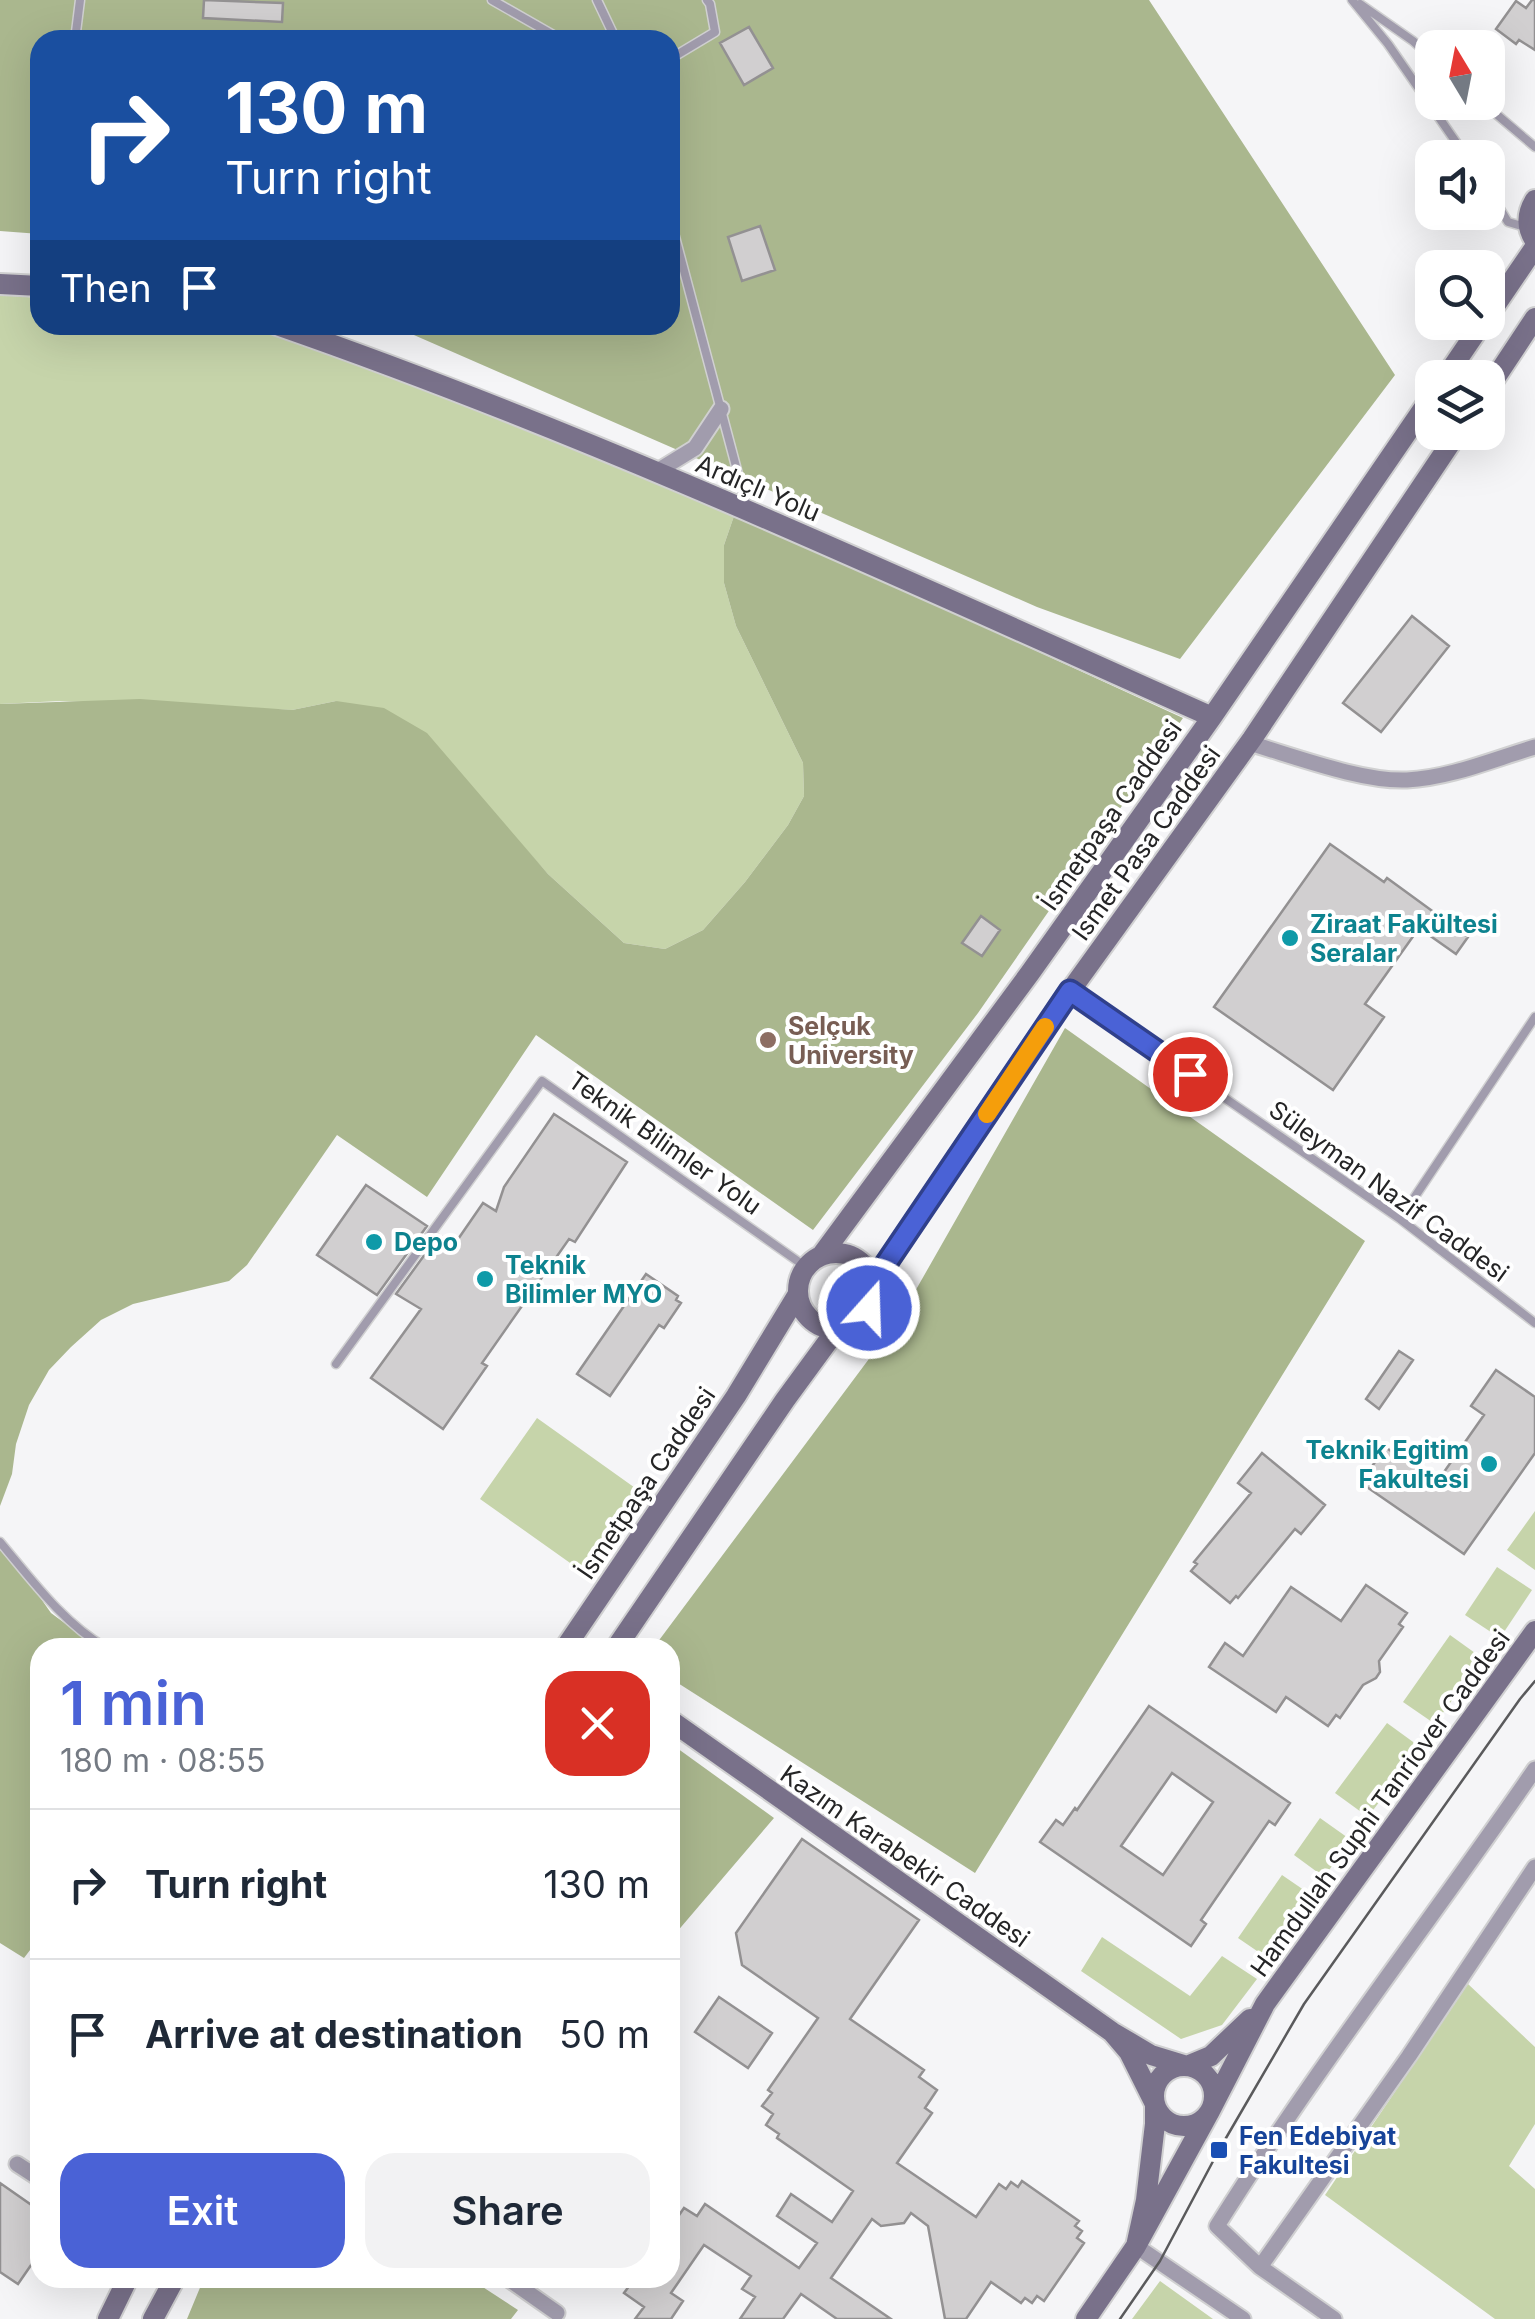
<!DOCTYPE html>
<html lang="en">
<head>
<meta charset="utf-8">
<style>
  :root { --surface:#fff; --page:#f2f2f3; --text:#1f2937; --muted:#747a83; --line:#e0e1e3; --accent:#4a62d6 }
  body { margin:0; font-family:Inter,sans-serif; background:var(--page); color:var(--text); height:100vh; display:flex; flex-direction:column; font-size:38px; white-space:nowrap }
  * { box-sizing:border-box; margin:0 }
  p { font-size:32px; color:var(--muted) }
  .icon { flex:none; width:55px; height:55px; fill:none; stroke:currentColor; stroke-width:2; stroke-linecap:round; stroke-linejoin:round }
  .map { position:relative; flex:1; overflow:hidden }
  .sheet { position:absolute; left:30px; top:1638px; width:650px; height:650px; display:flex; flex-direction:column; background:var(--surface); border-radius:30px; box-shadow:0 10px 40px #0002 }
  .sheet>* { flex:none }
  .top-card { position:absolute; left:30px; top:30px; width:650px; height:305px; border-radius:30px; box-shadow:0 10px 40px #0002; background:#1a4fa0; color:#fff; overflow:hidden }
  .needle { width:65px; rotate:350deg }
  .buttons { position:absolute; left:1415px; top:30px; display:grid; gap:20px }
  .buttons a { display:grid; place-items:center; width:90px; height:90px; border-radius:20px; background:var(--surface); box-shadow:0 10px 40px #0002; font-size:50px }
  .pin { position:absolute; display:grid; place-items:center; width:85px; height:85px; color:#fff; margin:-42px; border:5px solid #fff; border-radius:50%; box-shadow:0 2px 10px #0007 }
  .me { position:absolute; width:110px; margin:-55px; rotate:20deg; stroke-linejoin:round; filter:drop-shadow(0 0 8px #0008) }
  .turn { display:flex; align-items:center; gap:35px; height:210px; padding:0 30px; font-size:45px }
  .turn .icon { width:130px; height:130px; stroke-width:2.5 }
  .turn b { display:block; font-size:70px; line-height:85px }
  .then { display:flex; align-items:center; height:95px; padding:0 30px; background:#0003; gap:20px; font-size:38px }
  .round { display:grid; place-items:center; flex:none; width:105px; height:105px; border-radius:30px; background:var(--page) }
  .headline { display:flex; align-items:center; justify-content:space-between; height:170px; padding:0 30px }
  h1 { font-size:60px; font-weight:600; line-height:75px; color:var(--accent) }
  .cta { display:flex; gap:20px; margin-top:auto; padding:20px 30px }
  .cta a { flex:1; height:115px; border-radius:30px; background:var(--accent); color:#fff; font-size:40px; font-weight:600; line-height:115px; text-align:center }
  .cta a+a { background:var(--page); color:var(--text) }
  ul { padding:0; list-style:none }
  li { display:flex; align-items:center; gap:30px; height:150px; padding:0 30px; border-top:2px solid var(--line) }
  li div { flex:1 }
  li b { display:block; font-size:38px }
  li em { font-style:normal }
  .map>svg:first-child { display:block }
</style>
</head>
<body>
<div class="map">
<svg width="1535" height="2319" viewBox="0 0 1535 2319">
  <rect width="100%" height="100%" fill="#f5f5f7"/>
  <path fill="#c6d4aa" d="M0,295L40,298V325H244L324,349L735,513L724,545V583L736,626L803,763L804,796L788,825L745,882L703,930L665,949L624,943L548,874L503,824L336,701L292,710L60,701L0,704Z
    M537,1418L638,1490L580,1570L480,1499Z
    M1535,1511V1570L1507,1550Z
    M1497,1567L1532,1590L1500,1638L1465,1615Z
    M1450,1635L1482,1658L1435,1724L1403,1702Z
    M1387,1723L1420,1747L1368,1817L1335,1793Z
    M1320,1818L1351,1840L1324,1877L1294,1855Z
    M1282,1875L1317,1899L1273,1962L1238,1938Z
    M1102,1937L1190,1996L1222,1956L1257,1979L1222,2025L1181,2039L1081,1971Z
    M1468,1984L1535,2047V2124L1509,2166L1535,2189V2319H1495L1325,2195Z
    M1160,2281L1213,2319H1132Z"/>
  <path fill="#aab78e" d="M0,0H1149L1395,375L1180,659L1037,607L391,325H670V40H40V234L0,231Z
    M735,513L1183,718L978,1013L813,1230L536,1035L427,1197L337,1135L247,1265L229,1281L133,1304L101,1320L71,1347L49,1370L29,1405L16,1444L12,1474L0,1506V704L140,699L292,710L336,701L384,708L427,733L548,874L624,943L665,949L703,930L745,882L788,825L804,796L803,763L736,626L724,583V545Z
    M1065,1028L1365,1241L975,1873L670,1678V1648L654,1647L901,1316Z
    M0,1550L30,1583L51,1613L78,1633L110,1647L40,1648V1937L24,1958L0,1943Z
    M670,1743L774,1818L670,1940Z
    M204,2278H469L518,2310L511,2319H187Z"/>
  <path fill="#d1cfd0" stroke="#939192" stroke-width="2.5" fill-rule="evenodd" d="M204,0L283,3L282,22L203,18Z
    M1532,0H1535V50L1519,40L1516,44L1496,29L1516,1L1526,8Z
    M749,27L773,68L744,85L720,43Z
    M760,226L775,270L742,281L728,237Z
    M1412,616L1449,646L1381,732L1343,703Z
    M1330,844L1384,882L1387,878L1468,937L1456,954L1419,928L1365,1004L1384,1017L1333,1090L1214,1007Z
    M981,916L1000,930L982,956L962,943Z
    M554,1114L627,1162L575,1242L569,1239L482,1363L487,1366L443,1429L371,1378L421,1309L396,1294L439,1235L454,1245L483,1203L496,1211L504,1187Z
    M366,1185L427,1226L377,1295L317,1255Z
    M646,1274L678,1296L676,1300L681,1303L664,1328L659,1325L610,1396L577,1374Z
    M1399,1351L1413,1360L1379,1409L1366,1399Z
    M1496,1370L1535,1397V1453L1464,1554L1361,1483L1385,1447L1437,1482L1484,1415L1471,1406Z
    M1262,1453L1325,1505L1301,1534L1295,1529L1238,1598L1236,1596L1230,1603L1191,1571L1197,1564L1194,1562L1251,1493L1238,1483Z
    M1366,1585L1407,1613L1399,1624L1403,1627L1379,1661L1380,1672L1376,1678L1363,1685L1340,1718L1336,1715L1328,1726L1286,1697L1276,1712L1209,1667L1225,1643L1243,1656L1291,1587L1341,1621Z
    M1149,1706L1290,1803L1275,1825L1269,1821L1201,1920L1206,1924L1191,1946L1040,1842L1056,1820L1063,1825L1075,1808L1077,1810ZM1172,1773L1213,1802L1163,1875L1121,1846Z
    M802,1839L919,1920L850,2019L924,2070L919,2077L937,2090L925,2108L932,2113L897,2163L976,2217L999,2184L1006,2189L1011,2182L1018,2187L1022,2181L1079,2221L1075,2226L1082,2231L1077,2238L1084,2243L1044,2301L1037,2296L1032,2303L1025,2298L1021,2303L991,2282L966,2319H945L928,2226L911,2213L904,2223L881,2226L872,2219L831,2278L891,2319H837L801,2294L783,2319H740L755,2297L742,2289L751,2276L704,2245L671,2293L683,2301L671,2319H635L644,2307L624,2293L635,2278H670V2228L684,2208L697,2216L705,2204L799,2268L817,2243L777,2216L791,2194L832,2222L853,2191L777,2138L779,2134L766,2125L773,2114L762,2106L772,2093L768,2090L818,2018L742,1965L736,1933Z
    M719,1997L772,2033L748,2068L695,2032Z
    M0,2183L40,2211V2252L18,2284L0,2272Z"/>
  <g fill="none" stroke-linecap="round" stroke-linejoin="round">
    <defs>
      <path id="lane" d="M492,0L562,40
        M597,0L616,40
        M1352,0L1388,44L1467,158
        M1360,4L1413,41L1432,58
        M75,40L80,0
        M670,59L715,32L710,4L707,0
        M1482,102L1535,147
        M1488,189L1508,222L1525,227
        M670,218L746,504
        M1074,994L1400,1219L1535,1323
        M1400,1219L1535,1017
        M336,1364L542,1081L806,1267
        M0,1542C32,1580 62,1622 106,1648"/>
      <path id="street" d="M656,472L695,448L721,409
        M1249,743C1294,756 1362,782 1407,780C1450,778 1494,759 1535,747
        M17,2164L40,2179
        M1136,2246L1243,2319
        M1260,2267L1409,2056L1535,1867
        M507,2278L557,2313
        M1334,2319L1260,2267L1217,2226C1316,2068 1430,1922 1535,1769"/>
      <path id="secondary" d="M1535,200C1527,213 1526,227 1535,241
        M0,284L40,286
        M1488,316L1535,247
        M277,325C596,436 903,579 1212,717
        M1445,378L1483,322
        M1488,389L1535,318
        M798 1291a38 38 0 1 1 76 0a38 38 0 1 1-76 0Z
        M821,1256L1030,973L1212,717L1432,396
        M873,1283L1063,1001L1252,739L1458,432
        M565,1648L736,1396L798,1294
        M616,1648L785,1400L837,1329
        M670,1720L1112,2032L1151,2055L1187,2066L1211,2056L1250,2019
        M1112,2032L1129,2052L1155,2104V2124L1146,2200L1136,2246L1210,2111L1265,2004L1535,1631
        M1154 2096a30 30 0 1 1 60 0a30 30 0 1 1-60 0Z
        M108,2319L128,2278
        M153,2319L175,2278
        M1086,2319L1136,2246"/>
    </defs>
    <use href="#lane" stroke="#d0d0d1" stroke-width="11"/>
    <use href="#street" stroke="#d0d0d1" stroke-width="19"/>
    <use href="#secondary" stroke="#d0d0d1" stroke-width="24"/>
    <use href="#lane" stroke="#a19cad" stroke-width="8"/>
    <use href="#street" stroke="#a19cad" stroke-width="15"/>
    <use href="#secondary" stroke="#79718a" stroke-width="20"/>
    <path stroke="#5a5a5c" stroke-width="2.5" d="M1120,2319L1160,2261L1219,2150L1304,2004L1520,1699L1535,1681"/>
  </g>
  <g fill="none" stroke-linecap="round" stroke-linejoin="round">
    <defs>
      <path id="route" d="M869,1308L873,1296V1283L1070,991L1190,1074"/>
    </defs>
    <use href="#route" stroke="#30408b" stroke-width="25"/>
    <use href="#route" stroke="#4a62d6" stroke-width="18"/>
    <path stroke="#f59e0b" stroke-width="18" d="M987,1114L1045,1027"/>
  </g>
  <g fill="#0f9aa8" stroke="#fff" stroke-width="4">
    <circle cx="1290" cy="938" r="10"/>
    <circle cx="374" cy="1242" r="10"/>
    <circle cx="485" cy="1279" r="10"/>
    <circle cx="1489" cy="1464" r="10"/>
  </g>
  <circle fill="#8d6e63" stroke="#fff" stroke-width="4" cx="768" cy="1040" r="10"/>
  <rect fill="#1a4fb4" stroke="#fff" stroke-width="4" x="1209" y="2140" width="20" height="20" rx="5"/>
  <g text-anchor="middle" stroke-width="8" stroke-linejoin="round" paint-order="stroke">
    <g font-size="25" fill="#252526" stroke="#fff">
      <text transform="translate(758 488) rotate(23)" y="9">Ardıçlı Yolu</text>
      <text transform="translate(1111 815) rotate(-55)" y="9">İsmetpaşa Caddesi</text>
      <text transform="translate(1146 843) rotate(-54)" y="9">Ismet Pasa Caddesi</text>
      <text transform="translate(665 1143) rotate(35)" y="9">Teknik Bilimler Yolu</text>
      <text transform="translate(1389 1191) rotate(36)" y="9">Süleyman Nazif Caddesi</text>
      <text transform="translate(646 1483) rotate(-56)" y="9">İsmetpaşa Caddesi</text>
      <text transform="translate(1380 1803) rotate(-54)" y="9">Hamdullah Suphi Tanriover Caddesi</text>
      <text transform="translate(905 1856) rotate(35)" y="9">Kazım Karabekir Caddesi</text>
    </g>
    <g font-size="25" font-weight="bold" fill="#0d838f" stroke="#fff" text-anchor="start">
      <text x="1310" y="933">Ziraat Fakültesi<tspan x="1310" dy="29">Seralar</tspan></text>
      <text x="394" y="1251">Depo</text>
      <text x="505" y="1274">Teknik<tspan x="505" dy="29">Bilimler MYO</tspan></text>
      <text x="1469" y="1459" text-anchor="end">Teknik Egitim<tspan x="1469" dy="29">Fakultesi</tspan></text>
    </g>
    <g font-size="25" font-weight="bold" fill="#785e54" stroke="#fff" text-anchor="start">
      <text x="788" y="1035">Selçuk<tspan x="788" dy="29">University</tspan></text>
    </g>
    <g font-size="25" font-weight="bold" fill="#164399" stroke="#fff" text-anchor="start">
      <text x="1239" y="2145">Fen Edebiyat<tspan x="1239" dy="29">Fakultesi</tspan></text>
    </g>
  </g>
</svg>
<div class="buttons">
<a><svg class="needle" viewBox="-14 -14 28 28"><path d="M0-13l5 13h-10z" fill="#e53935"/><path d="M0 13l5-13h-10z" fill="#747a83"/></svg></a>
<a><svg class="icon" aria-label="sound" viewBox="0 0 24 24"><path d="M4 9h4l5-4v14l-5-4H4zM17 9q2 3 0 6"/></svg></a>
<a><svg class="icon" aria-label="search" viewBox="0 0 24 24"><circle cx="10" cy="10" r="6"/><path d="M15 15l6 6"/></svg></a>
<a><svg class="icon" aria-label="layers" viewBox="0 0 24 24"><path d="M12 4l9 5-9 5-9-5zM3 14l9 5 9-5"/></svg></a>
</div>
<div class="pin" style="left:1190px;top:1074px;background:#d93025"><svg class="icon" aria-label="arrive" viewBox="0 0 24 24"><path d="M6 21V4h12l-3 4 3 4H6"/></svg></div>
<svg class="me" style="left:869px;top:1308px" viewBox="-20 -20 40 40"><circle r="17" fill="#4a62d6" stroke="#fff" stroke-width="3"/><path d="M0-11L8 9 0 5-8 9z" fill="#fff"/></svg>
<div class="top-card">
<div class="turn"><svg class="icon" aria-label="right" viewBox="0 0 24 24"><path d="M7 20v-9h11M14 6l5 5-5 5"/></svg><div><b>130 m</b>Turn right</div></div>
<div class="then">Then<svg class="icon" aria-label="arrive" viewBox="0 0 24 24"><path d="M6 21V4h12l-3 4 3 4H6"/></svg></div>
</div>
<section class="sheet">
<div class="headline"><div><h1>1 min</h1><p>180 m · 08:55</p></div><a class="round" style="background:#d93025;color:#fff"><svg class="icon" aria-label="close" viewBox="0 0 24 24"><path d="M6 6l12 12M18 6L6 18"/></svg></a></div>
<ul>
<li><svg class="icon" aria-label="right" viewBox="0 0 24 24"><path d="M7 20v-9h11M14 6l5 5-5 5"/></svg><div><b>Turn right</b></div><em>130 m</em></li>
<li><svg class="icon" aria-label="arrive" viewBox="0 0 24 24"><path d="M6 21V4h12l-3 4 3 4H6"/></svg><div><b>Arrive at destination</b></div><em>50 m</em></li>
</ul>
<div class="cta"><a>Exit</a><a>Share</a></div>
</section>
</div>
</body>
</html>
